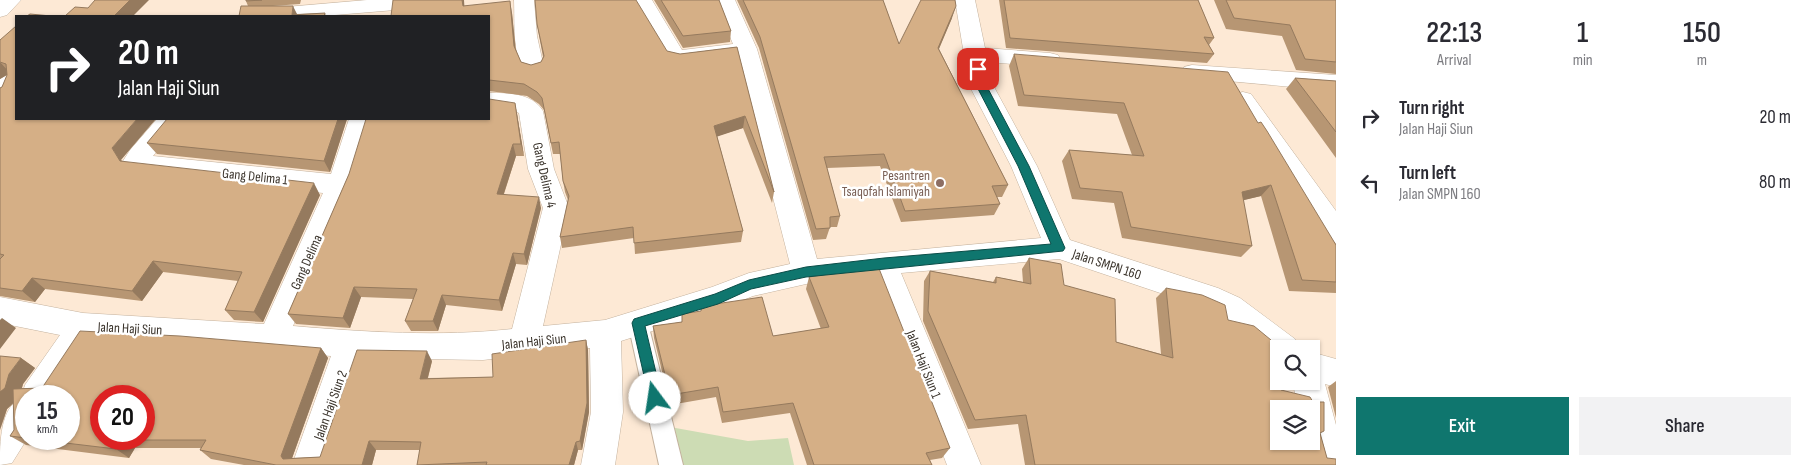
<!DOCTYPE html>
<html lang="en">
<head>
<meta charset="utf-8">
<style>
  :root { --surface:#fff; --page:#f2f2f3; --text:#2b2b33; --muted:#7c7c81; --accent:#0f766e }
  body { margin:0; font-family:"Sofia Sans Condensed",sans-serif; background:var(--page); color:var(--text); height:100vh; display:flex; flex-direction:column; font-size:19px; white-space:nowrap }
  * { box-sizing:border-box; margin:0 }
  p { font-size:16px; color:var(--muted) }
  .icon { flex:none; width:28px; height:28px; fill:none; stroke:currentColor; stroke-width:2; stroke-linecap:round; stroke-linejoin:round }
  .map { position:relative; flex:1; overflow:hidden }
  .drawer { display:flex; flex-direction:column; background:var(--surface); width:475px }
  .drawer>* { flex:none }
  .top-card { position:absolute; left:15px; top:15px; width:475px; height:105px; border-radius:0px; box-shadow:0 1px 4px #0004; background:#202124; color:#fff; overflow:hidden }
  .fabs { position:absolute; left:1270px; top:340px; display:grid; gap:10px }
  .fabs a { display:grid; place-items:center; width:50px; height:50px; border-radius:0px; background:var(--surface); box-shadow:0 1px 4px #0004; font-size:25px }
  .speed { position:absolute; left:15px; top:385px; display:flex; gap:10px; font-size:25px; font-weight:700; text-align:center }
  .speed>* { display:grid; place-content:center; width:65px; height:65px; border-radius:50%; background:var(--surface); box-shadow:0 1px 4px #0004; line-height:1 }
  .speed small { font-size:12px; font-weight:400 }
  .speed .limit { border:8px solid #d22; background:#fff; color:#111 }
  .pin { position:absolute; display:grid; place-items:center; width:42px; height:42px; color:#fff; margin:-21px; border-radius:10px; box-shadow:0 2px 8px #0006 }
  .me { position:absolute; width:55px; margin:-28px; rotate:346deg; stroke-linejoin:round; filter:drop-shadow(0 0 4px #0008) }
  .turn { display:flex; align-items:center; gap:18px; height:105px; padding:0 20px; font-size:22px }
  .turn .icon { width:65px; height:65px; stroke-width:2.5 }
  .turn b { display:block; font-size:35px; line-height:42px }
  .eta { display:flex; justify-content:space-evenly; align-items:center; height:85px; text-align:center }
  .eta b { font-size:30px; font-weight:600; line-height:35px }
  .button { display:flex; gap:10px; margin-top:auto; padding:10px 20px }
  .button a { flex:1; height:58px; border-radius:0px; background:var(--accent); color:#fff; font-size:20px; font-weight:600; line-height:58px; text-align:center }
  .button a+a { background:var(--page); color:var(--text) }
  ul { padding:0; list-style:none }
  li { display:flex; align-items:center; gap:15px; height:65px; padding:0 20px }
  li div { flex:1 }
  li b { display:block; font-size:19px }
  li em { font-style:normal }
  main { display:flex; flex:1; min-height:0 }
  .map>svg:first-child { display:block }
</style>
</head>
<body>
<main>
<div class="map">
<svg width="1336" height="465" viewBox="0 0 1336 465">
  <rect width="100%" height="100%" fill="#fde9d5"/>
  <path fill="#cddcb4" d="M670,427L748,441L788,438L794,465H669Z"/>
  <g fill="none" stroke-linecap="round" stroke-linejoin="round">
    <defs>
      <path id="lane" d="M638,314L645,317L648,323L683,465H659L628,323L631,317Z"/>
      <path id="street" d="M0,0H21L7,15L0,17Z
        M367,0H453L450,4L443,6L323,16H239L243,11L250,10Z
        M514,0H534L537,36L544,68L541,73L533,75L525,73C512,54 515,23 514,0Z
        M632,0H652L682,50L733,44L715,0H735L757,49L817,259L1041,238L1011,166L969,85L955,0H975L985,48L1050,53L1058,55L1061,60L1058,65L1050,67L988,62L993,85L1037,166L1070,240L1218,288L1240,298L1295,339L1299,349H1279V361L1273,359L1220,316L1199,306L1059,259L901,273L981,465H947L874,276L806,284L753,296L718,310L621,341L623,412L615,465H581L591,412L590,348L483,360L362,358L326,465H292L331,356L190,344L91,339L54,396H26L27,439L12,463L0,465C0,443 0,408 21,398L25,385L60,335L0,323V297L83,313L264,324L323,193L130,171L123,161L130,150L157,119H182L153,156L331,174L349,119H373L353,185L293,326C365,332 440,337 512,329L543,208L528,169L519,113L512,110L489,109V93C508,93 532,93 543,111L554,169L569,208L543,326L605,320L712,287L749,273L790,264L737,57L680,64L667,61Z
        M1192,65L1336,75V91L1184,77L1181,72L1184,67Z
        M0,74L16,76V92L0,90Z
        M1243,92L1251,94L1336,211V243L1326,240L1235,106L1231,100L1235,94Z
        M1311,352L1336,359V387L1325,384L1336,425V465H1313L1307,441H1311V409H1299L1292,381H1311Z"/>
    </defs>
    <use href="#lane" stroke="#c4b29e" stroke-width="2"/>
    <use href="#street" stroke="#c4b29e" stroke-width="1"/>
    <use href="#lane" fill="#fff" fill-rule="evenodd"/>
    <use href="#street" fill="#fff" fill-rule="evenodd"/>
  </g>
  <path fill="#b79673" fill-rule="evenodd" d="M246,0H301L300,4L273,6L297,14L325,13L326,16H239L248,6L246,1Z
    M393,0H464V6L512,13L516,50L521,62L531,65L541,62L543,57L537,24L680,54L737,47L774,192L772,203L743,128L717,136L743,231L741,242L635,254L634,238L562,248L560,237L568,200L565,192L563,181L560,154H553L544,110L539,104L527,96L489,91V95V16Z
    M654,0H719L731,31L730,42L683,48Z
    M737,0H883L899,44L952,18L939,49L1008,185L1002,197H997L1000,204L994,215L901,222L880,166L827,168L840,216L837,227H830L826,239L813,240L759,48Z
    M999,0H1198L1214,38L1209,45L1214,54L1207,63L1006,48Z
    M1214,0H1336V74L1296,70L1282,36L1226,29Z
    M0,40L123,162L320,195L263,322L234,320L225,310L238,281L163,272L142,301L45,289L35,302L0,296V88L2,87L7,75L0,79Z
    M1014,54L1258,123L1336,245V293L1289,291L1261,196L1243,200L1252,246L1241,257L1122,238L1114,203L1072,199L1062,161L1069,150L1132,155L1117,114L1018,106L1009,66Z
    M1295,78L1336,81V158L1286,89Z
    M515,103L524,156H516L504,194L541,208L527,265L516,264L502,311L446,305L438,331H411L405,321L413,299L361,297L350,328L296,324L288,314L349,174Z
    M347,119L330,172L157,154L147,143Z
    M1029,258L1064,285L1116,342L1161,354L1156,298L1166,288L1228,320L1281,390L1320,433L1327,458L1336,465H1025L1018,424L968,429L923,321L924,281L930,271L993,282L996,277L1023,282L1022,269Z
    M809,277L950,448L942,458L930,460L932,465H807L790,413L722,423L716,397L670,405L654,338L653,326L682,322V314L773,336L821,329L806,289Z
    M586,340L588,350L589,412L582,450H578L574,465H417L420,450H376L372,465H244L211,459L200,450L201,448H135L129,458L26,445L10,436L14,430V403L7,409L0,430L21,358L35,368L23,384L22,388H42L321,348L328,358L292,458L320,457L432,361L428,378L493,377ZM26,396L69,439H26Z
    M1336,381V418L1328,387Z"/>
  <path fill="#957a5e" d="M130,0H149L133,16H114Z
    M462,0H464L465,16L463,6Z
    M510,1L512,13L516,57L514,46Z
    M293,6L298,16L292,15Z
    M956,6L952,18L934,60L938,48Z
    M0,62L10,73L0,79Z
    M515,103L517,114L524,156L521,144Z
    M745,116L743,128L713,138L714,126Z
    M137,119H156L121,160L130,173L120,161L112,148Z
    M338,119H347L330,172L324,161Z
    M513,144L516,156L500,205L497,194Z
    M314,183L320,195L263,322L254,312Z
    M1271,185L1261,196L1232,203L1242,192Z
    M539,197L541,208L527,265L524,254Z
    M513,253L516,264L502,311L499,300Z
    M153,261L163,272L142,301L132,291Z
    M32,278L45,289L35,302L22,291Z
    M354,287L361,297L350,328L343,318Z
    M442,295L446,305L438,331L433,321Z
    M2,318L16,328L0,349V320Z
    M586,340L588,350L589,412L582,450L580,441Z
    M321,348L328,358L290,464L283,459L281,456Z
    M427,351L432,361L425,388L420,379Z
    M21,358L35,368L23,384L19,397L7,409L0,430V392L9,374Z
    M122,440L135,448L129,458L116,449Z
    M369,441L376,450L372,465H362Z
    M576,442L578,450L574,465H569Z"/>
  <path fill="#d5af86" stroke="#957a5e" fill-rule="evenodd" d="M95,0H130L114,16H65L75,7L88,8Z
    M246,0H262L246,1Z
    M393,0H462L463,6L510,1L514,46L521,62L531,65L541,62L544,56L537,24L535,0H636L667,51L680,54L737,47L774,192L745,116L714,126L743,231L634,243L633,227L560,237L569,196L563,181L559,142L551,143L542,98L537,92L524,84L489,80V16H391Z
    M661,0H719L731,31L683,36Z
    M743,0H883L899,44L921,0H955L956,6L938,48L1008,185L992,186L1000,204L905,211L884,154L824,157L840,216L830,217V228L816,229L760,37Z
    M1004,0H1198L1214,38L1204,37L1214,54L1010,38Z
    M1226,0H1336V62L1305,59L1290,25L1234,18Z
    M241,6H293L292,15L325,13L324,16H239Z
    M30,14L51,16H27Z
    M16,26V119H137L112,148L120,161L314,183L254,312L225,310L242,272L153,261L132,291L32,278L22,291L0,288V259L4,255L0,254V88L2,87L7,75L6,64L0,62V40Z
    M1014,54L1228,72L1258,123L1261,122L1267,131L1336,245V282L1302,280L1271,185L1242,192L1252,246L1131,227L1122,192L1080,188L1069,150L1144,156L1124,103L1024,95Z
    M1295,78L1336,81V132Z
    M489,99L515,103L521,144H513L497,194L539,197L524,254L513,253L499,300L442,295L433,321H405L417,289L354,287L343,318L288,314L349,174L366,119H489Z
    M167,119H338L324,161L147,143Z
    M1029,258L1061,264L1064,285L1115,299L1116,342L1173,358L1166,288L1202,295L1225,305L1228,320L1254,326L1271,340L1281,390L1310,397L1313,402H1324V431L1320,433L1327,458L1336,459V465H1035L1026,415L975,420L928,311L930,271L996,283V277L1031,284ZM1279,409H1311V441H1279Z
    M878,266L950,448L926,453L932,465H814L793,403L723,412L718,387L670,395L653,326L682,322V314L701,311L702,306L762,297L773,336L829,327L809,277Z
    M80,331L180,336L321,348L281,456L283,459L320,457L357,350L427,351L420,379L493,377L492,354L586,340L587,403L580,441L576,442L569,465H486L487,462L417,465L421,442L369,441L362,465H276L200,450L206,440H122L116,449L32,439H69V396H26V438L10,436L14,430L13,389L42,388ZM101,396H144V439H101Z
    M0,356L21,358L9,374L5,388L0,392Z"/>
  <path fill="#0f766e" stroke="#0a4d48" d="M978,66L982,69L986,85L1029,166L1065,248L1063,251L806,277L751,289L718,304L645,326L662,398L660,402L655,404L650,402L632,323L634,319L715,294L749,280L806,267L884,258L1051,244L1018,166L976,85L973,69Z"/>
  <circle fill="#8d6e63" stroke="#fff" stroke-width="2" cx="940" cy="183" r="5"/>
  <g text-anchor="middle" stroke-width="5" stroke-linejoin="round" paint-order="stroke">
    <g font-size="14" fill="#39322a" stroke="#fff">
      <text transform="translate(545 175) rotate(77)" y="5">Gang Delima 4</text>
      <text transform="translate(255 176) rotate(6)" y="5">Gang Delima 1</text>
      <text transform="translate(306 262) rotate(-66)" y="5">Gang Delima</text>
      <text transform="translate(1107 264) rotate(18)" y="5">Jalan SMPN 160</text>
      <text transform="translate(130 328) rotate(3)" y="5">Jalan Haji Siun</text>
      <text transform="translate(534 341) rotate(-6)" y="5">Jalan Haji Siun</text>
      <text transform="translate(924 364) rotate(68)" y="5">Jalan Haji Siun 1</text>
      <text transform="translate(330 405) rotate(-70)" y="5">Jalan Haji Siun 2</text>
    </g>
    <g font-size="14" fill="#785e54" stroke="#fff" text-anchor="end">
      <text x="930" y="180">Pesantren<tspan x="930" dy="16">Tsaqofah Islamiyah</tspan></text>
    </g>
  </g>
</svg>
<div class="fabs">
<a><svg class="icon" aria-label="search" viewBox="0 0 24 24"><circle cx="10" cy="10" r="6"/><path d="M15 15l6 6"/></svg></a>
<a><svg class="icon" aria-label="layers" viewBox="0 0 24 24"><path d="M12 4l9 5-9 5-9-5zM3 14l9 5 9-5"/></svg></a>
</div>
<div class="speed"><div>15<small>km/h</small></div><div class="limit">20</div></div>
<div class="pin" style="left:978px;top:69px;background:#d93025"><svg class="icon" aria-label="arrive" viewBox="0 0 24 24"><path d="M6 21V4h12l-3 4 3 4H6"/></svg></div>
<svg class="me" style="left:655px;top:398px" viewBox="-20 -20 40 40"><circle r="19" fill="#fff"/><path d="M0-13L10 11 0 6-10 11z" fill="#0f766e"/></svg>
<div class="top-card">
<div class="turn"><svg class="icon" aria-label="right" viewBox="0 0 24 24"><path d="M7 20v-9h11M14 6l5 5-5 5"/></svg><div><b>20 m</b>Jalan Haji Siun</div></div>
</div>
</div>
<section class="drawer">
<div class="eta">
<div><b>22:13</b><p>Arrival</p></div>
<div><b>1</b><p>min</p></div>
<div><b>150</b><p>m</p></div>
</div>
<ul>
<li><svg class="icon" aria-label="right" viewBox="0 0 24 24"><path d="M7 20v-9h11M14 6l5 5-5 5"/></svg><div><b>Turn right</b><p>Jalan Haji Siun</p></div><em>20 m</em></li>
<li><svg class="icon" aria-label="left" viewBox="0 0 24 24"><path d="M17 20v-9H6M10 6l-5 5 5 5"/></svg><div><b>Turn left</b><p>Jalan SMPN 160</p></div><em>80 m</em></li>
</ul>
<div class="button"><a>Exit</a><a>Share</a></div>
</section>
</main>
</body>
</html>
